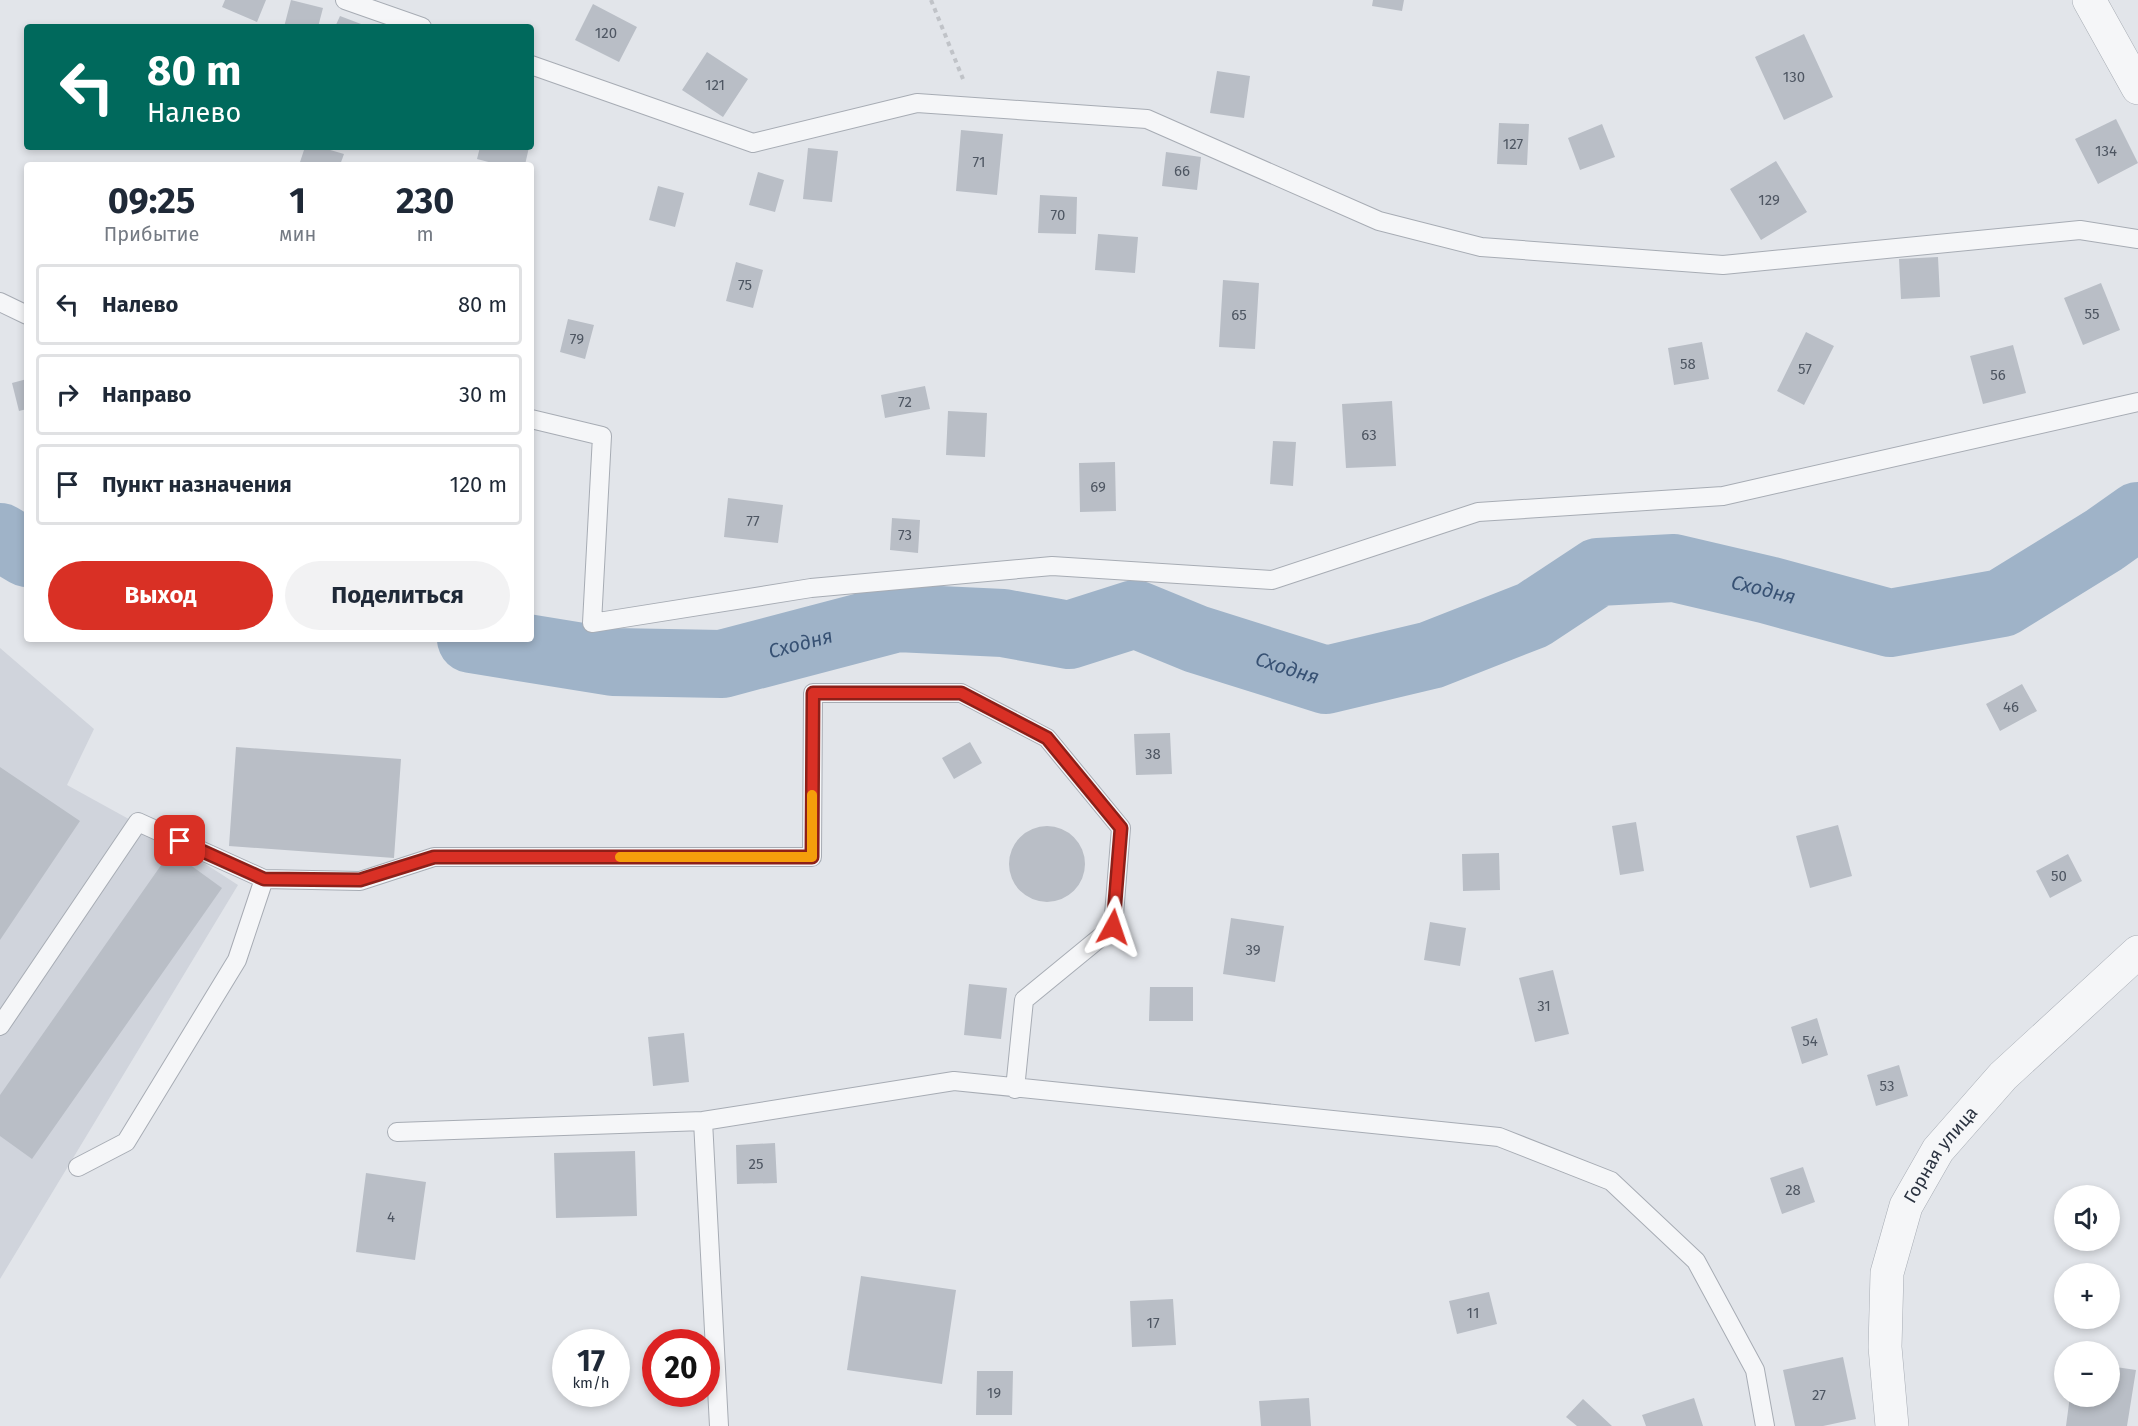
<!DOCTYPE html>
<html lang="ru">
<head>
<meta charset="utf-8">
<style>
  :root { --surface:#fff; --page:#f2f2f3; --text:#1f2937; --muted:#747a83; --line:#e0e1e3; --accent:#d93025 }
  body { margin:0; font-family:"Fira Sans",sans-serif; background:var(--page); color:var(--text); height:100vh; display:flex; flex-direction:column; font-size:22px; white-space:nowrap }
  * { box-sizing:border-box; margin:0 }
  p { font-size:20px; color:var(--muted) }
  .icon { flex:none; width:33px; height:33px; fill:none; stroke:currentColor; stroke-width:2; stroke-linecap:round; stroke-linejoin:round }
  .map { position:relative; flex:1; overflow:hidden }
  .details { position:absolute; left:24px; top:162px; width:510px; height:480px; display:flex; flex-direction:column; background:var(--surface); border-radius:6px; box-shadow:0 3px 9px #0003 }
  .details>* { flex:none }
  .top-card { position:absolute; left:24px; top:24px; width:510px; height:126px; border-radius:6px; box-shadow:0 3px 9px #0003; background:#00695c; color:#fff; overflow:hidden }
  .fabs { position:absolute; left:2054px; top:1185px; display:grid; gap:12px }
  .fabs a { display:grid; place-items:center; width:66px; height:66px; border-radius:50%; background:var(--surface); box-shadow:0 3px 9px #0003; font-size:30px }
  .speed { position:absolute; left:552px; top:1329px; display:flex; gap:12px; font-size:30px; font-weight:700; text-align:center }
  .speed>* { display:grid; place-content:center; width:78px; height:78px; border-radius:50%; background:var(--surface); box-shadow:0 3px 9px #0003; line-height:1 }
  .speed small { font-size:15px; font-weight:400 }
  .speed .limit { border:9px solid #d22; background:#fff; color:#111 }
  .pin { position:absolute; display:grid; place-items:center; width:51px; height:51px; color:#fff; margin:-26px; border-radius:12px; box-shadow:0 3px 9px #0006 }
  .me { position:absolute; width:66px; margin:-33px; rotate:5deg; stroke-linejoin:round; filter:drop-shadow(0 0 4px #0008) }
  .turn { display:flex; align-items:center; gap:21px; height:126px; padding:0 24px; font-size:27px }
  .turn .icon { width:78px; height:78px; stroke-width:2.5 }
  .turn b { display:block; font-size:42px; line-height:51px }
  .eta { display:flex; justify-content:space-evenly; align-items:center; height:102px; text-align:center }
  .eta b { font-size:36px; font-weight:700; line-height:42px }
  .cta { display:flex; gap:12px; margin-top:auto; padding:12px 24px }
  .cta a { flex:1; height:69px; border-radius:36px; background:var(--accent); color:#fff; font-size:24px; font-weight:700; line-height:69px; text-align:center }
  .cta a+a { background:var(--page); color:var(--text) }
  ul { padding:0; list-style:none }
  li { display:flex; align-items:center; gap:18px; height:81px; margin:0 12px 9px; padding:0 12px; border:3px solid var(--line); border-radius:6px }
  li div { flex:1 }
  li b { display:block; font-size:22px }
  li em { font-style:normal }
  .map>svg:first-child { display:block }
</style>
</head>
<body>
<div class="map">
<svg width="2138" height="1426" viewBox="0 0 2138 1426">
  <rect width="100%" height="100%" fill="#e2e5ea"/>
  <path fill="#d0d4dc" d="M0,648L94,729L67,785L176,845L238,885L0,1279Z"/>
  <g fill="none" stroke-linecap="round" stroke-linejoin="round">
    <g stroke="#9fb3c8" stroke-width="68">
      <path d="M0,537L27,553"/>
      <path id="s1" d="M471,639L613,662L722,664L897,618L1003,623L1069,635L1135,614L1196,639L1326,680L1431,655L1533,615L1598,572L1674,568L1768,590L1890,623L2002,603L2104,540L2138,516"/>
    </g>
  </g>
  <path fill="#b9bec6" d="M225,0H266L257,22L222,7Z
    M291,0L323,8L318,27H284Z
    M1373,0H1404L1402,11L1372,6Z
    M593,4L637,27L619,62L575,40Z
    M340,16L369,27H335Z
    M1804,34L1833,97L1784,120L1755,57Z
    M707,52L748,79L723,117L682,90Z
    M1217,71L1250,76L1244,118L1210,113Z
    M2116,119L2138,163L2098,184L2075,139Z
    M1499,123L1529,124L1527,165L1497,164Z
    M1602,124L1615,157L1580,170L1568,138Z
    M961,130L1003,134L997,195L956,191Z
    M305,147H320L344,154L340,165H299Z
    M480,147H529L525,165H500L477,159Z
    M808,148L838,151L832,202L803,199Z
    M1166,152L1201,157L1197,190L1162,186Z
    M1776,161L1807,212L1761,240L1730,189Z
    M758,172L784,180L775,212L749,205Z
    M658,186L684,193L675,227L649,220Z
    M1040,195L1077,197L1076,234L1038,233Z
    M1098,234L1138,237L1135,273L1095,270Z
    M1938,257L1940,297L1901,299L1899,259Z
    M736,262L763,270L753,308L726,301Z
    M1223,280L1259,283L1255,349L1219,347Z
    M2101,283L2120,330L2083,345L2064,298Z
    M568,319L594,325L585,359L560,352Z
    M1806,332L1834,346L1804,405L1777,391Z
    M1702,342L1709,379L1674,385L1668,348Z
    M2013,345L2026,393L1983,404L1970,356Z
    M27,379V409L19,411L12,383Z
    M925,386L930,409L885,418L881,395Z
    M1392,401L1396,466L1346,468L1342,404Z
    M948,411L987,413L985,457L946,455Z
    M1273,441L1296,442L1293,486L1270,484Z
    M1115,462L1116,511L1080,512L1079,463Z
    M728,498L783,505L778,543L724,537Z
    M892,518L920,520L918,553L890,550Z
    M2022,684L2037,711L2000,731L1986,704Z
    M1170,733L1172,774L1136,775L1134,734Z
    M970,742L982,763L954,779L942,758Z
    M236,747L401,759L394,858L229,846Z
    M0,767L80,821L0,940Z
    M1636,822L1644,871L1620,875L1612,826Z
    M1838,825L1852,876L1810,888L1796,836Z
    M1009 864a38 38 0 1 1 76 0a38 38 0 1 1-76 0Z
    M171,851L222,888L32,1159L0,1136V1095Z
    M1499,853L1500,890L1463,891L1462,854Z
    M2068,854L2082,881L2050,898L2036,871Z
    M1231,918L1284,926L1275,982L1223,974Z
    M1430,922L1466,928L1460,966L1424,960Z
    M1553,970L1569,1034L1535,1042L1519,978Z
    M969,984L1007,988L1001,1039L964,1035Z
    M1150,987H1193V1021H1149Z
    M1817,1018L1828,1055L1802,1064L1791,1027Z
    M684,1033L689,1082L653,1086L648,1037Z
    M1899,1065L1908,1096L1876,1106L1867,1075Z
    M775,1143L777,1183L737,1184L736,1145Z
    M635,1151L637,1216L556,1218L554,1153Z
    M1803,1167L1815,1202L1782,1214L1770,1178Z
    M366,1173L426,1182L415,1260L356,1252Z
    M861,1276L956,1290L942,1384L847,1370Z
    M1489,1292L1497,1324L1457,1334L1449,1301Z
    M1173,1299L1176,1345L1132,1347L1130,1301Z
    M1843,1357L1856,1419L1823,1426H1795L1783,1370Z
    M2109,1366L2136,1370L2127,1426H2066L2070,1396H2109Z
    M977,1371H1013L1012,1415H976Z
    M1309,1398L1311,1426H1261L1259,1401Z
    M1694,1398L1703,1426H1646L1642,1415Z
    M1583,1399L1612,1426H1577L1566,1417Z"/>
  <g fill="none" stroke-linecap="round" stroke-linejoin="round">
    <defs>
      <path id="service" d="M345,0L422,27
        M531,65L753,143L917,103L1147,119L1379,221L1481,247L1723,265L2080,230L2138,239
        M0,302L27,315
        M531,419L602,436L592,623L811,588L1052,566L1272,580L1478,512L1723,496L2138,402
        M0,1026L138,822L264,879
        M703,1121L719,1426
        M397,1132L703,1121L954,1081L1499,1137L1611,1181L1696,1261L1755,1370L1765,1426
        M78,1167L126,1142L237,960L264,879L360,881L434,857H812L813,693H961L1047,738L1121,828L1113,927L1024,1000L1015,1089"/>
      <g id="tertiary">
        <path d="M2089,0L2138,88"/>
        <path id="s2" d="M1892,1426L1885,1347L1887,1273L1906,1206L1938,1150L2003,1076L2138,952"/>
      </g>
    </defs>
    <use href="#service" stroke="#a7acb4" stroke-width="20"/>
    <use href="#tertiary" stroke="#a7acb4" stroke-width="34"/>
    <path stroke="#c0c3c8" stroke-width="4" stroke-dasharray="4.5 4.5" stroke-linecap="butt" d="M931,0L963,79"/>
    <use href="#service" stroke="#f5f6f8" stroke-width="18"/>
    <use href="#tertiary" stroke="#f5f6f8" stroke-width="33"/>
  </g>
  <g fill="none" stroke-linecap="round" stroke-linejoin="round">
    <defs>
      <path id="route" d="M180,841L264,879L360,880L434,857H812L813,693H961L1047,738L1121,828L1113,927"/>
    </defs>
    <use href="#route" stroke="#8d1f18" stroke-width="15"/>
    <use href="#route" stroke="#d93025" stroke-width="10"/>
    <path stroke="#f59e0b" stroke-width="10" d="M620,857H812V795"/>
  </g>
  <g text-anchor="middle" stroke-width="4.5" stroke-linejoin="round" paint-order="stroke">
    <g font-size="15" fill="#4e5662">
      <text x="606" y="38">120</text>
      <text x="1794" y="82">130</text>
      <text x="715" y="90">121</text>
      <text x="1513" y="149">127</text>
      <text x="2106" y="156">134</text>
      <text x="979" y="167">71</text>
      <text x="1182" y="176">66</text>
      <text x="1769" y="205">129</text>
      <text x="1058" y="220">70</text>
      <text x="745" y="290">75</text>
      <text x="2092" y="319">55</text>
      <text x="1239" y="320">65</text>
      <text x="577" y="344">79</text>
      <text x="1688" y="369">58</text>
      <text x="1805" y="374">57</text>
      <text x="1998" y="380">56</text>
      <text x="905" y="407">72</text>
      <text x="1369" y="440">63</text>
      <text x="1098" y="492">69</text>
      <text x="753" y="526">77</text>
      <text x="905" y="540">73</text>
      <text x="2011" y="712">46</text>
      <text x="1153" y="759">38</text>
      <text x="2059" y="881">50</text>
      <text x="1253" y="955">39</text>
      <text x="1544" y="1011">31</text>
      <text x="1810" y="1046">54</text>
      <text x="1887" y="1091">53</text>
      <text x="756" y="1169">25</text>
      <text x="1793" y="1195">28</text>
      <text x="391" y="1222">4</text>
      <text x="1473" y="1318">11</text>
      <text x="1153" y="1328">17</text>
      <text x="994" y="1398">19</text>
      <text x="1819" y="1400">27</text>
    </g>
    <g font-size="18" fill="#2b3341" stroke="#f2f4f7">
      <text dy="6" stroke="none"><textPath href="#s2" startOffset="285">Горная улица</textPath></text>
    </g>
    <g font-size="20" font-style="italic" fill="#375173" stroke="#f2f4f7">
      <text dy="7" stroke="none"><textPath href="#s1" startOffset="1342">Сходня</textPath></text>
      <text dy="7" stroke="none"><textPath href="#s1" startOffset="334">Сходня</textPath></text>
      <text dy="7" stroke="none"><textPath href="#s1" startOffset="838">Сходня</textPath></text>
    </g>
  </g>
</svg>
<div class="fabs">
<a><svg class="icon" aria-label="sound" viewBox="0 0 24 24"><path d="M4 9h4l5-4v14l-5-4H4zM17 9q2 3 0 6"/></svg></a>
<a>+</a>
<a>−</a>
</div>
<div class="speed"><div>17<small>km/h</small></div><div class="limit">20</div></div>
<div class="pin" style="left:180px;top:841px;background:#d93025"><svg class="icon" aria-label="arrive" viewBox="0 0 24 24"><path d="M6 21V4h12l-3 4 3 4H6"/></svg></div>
<svg class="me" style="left:1113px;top:927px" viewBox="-20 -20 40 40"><path d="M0-17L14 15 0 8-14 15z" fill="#d93025" stroke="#fff" stroke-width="4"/></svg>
<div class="top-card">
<div class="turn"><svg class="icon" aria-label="left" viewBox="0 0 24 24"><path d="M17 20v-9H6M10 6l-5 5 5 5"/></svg><div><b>80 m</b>Налево</div></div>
</div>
<section class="details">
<div class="eta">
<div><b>09:25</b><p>Прибытие</p></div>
<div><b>1</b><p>мин</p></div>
<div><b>230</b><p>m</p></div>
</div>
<ul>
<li><svg class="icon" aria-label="left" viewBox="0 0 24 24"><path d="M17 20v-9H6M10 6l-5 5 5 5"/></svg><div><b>Налево</b></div><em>80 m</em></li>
<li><svg class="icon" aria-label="right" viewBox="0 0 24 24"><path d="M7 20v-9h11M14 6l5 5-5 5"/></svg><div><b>Направо</b></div><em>30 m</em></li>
<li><svg class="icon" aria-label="arrive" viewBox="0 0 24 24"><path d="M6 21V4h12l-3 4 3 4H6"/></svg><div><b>Пункт назначения</b></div><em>120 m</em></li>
</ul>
<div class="cta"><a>Выход</a><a>Поделиться</a></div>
</section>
</div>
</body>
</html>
